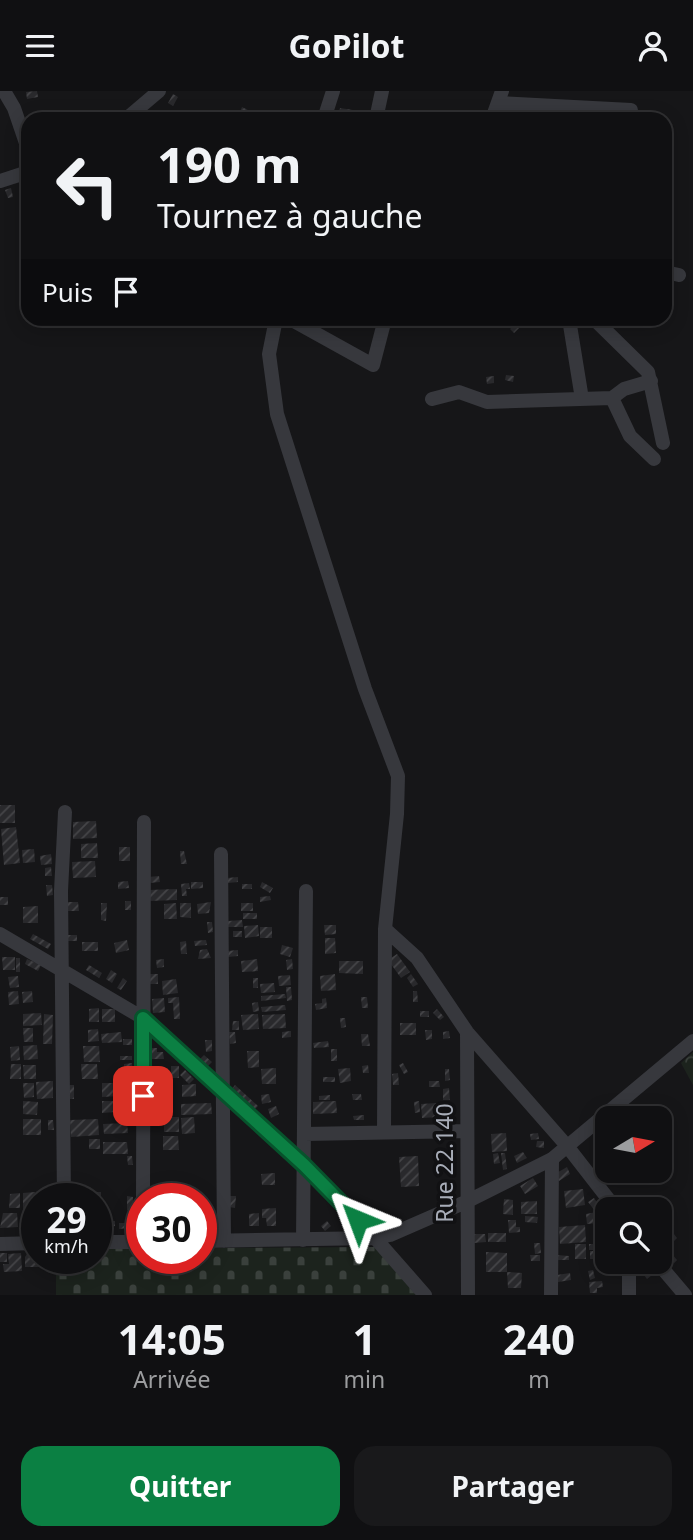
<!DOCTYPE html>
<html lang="fr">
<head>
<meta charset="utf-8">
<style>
  :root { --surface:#101012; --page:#19191b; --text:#f1f3f6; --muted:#9c9d9f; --line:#303032; --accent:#0b8043 }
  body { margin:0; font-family:"Noto Sans",sans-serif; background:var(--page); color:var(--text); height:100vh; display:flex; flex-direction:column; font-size:26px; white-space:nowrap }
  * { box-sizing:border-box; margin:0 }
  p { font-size:23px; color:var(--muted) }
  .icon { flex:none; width:38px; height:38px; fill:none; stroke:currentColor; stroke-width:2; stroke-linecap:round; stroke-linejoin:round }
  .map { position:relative; height:1204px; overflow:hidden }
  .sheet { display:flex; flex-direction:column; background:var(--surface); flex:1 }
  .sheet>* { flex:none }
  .guide { position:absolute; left:21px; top:21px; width:651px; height:214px; border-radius:21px; box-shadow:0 4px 18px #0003,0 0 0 2px var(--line); background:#101012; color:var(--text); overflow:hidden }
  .needle { width:46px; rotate:80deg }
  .controls { position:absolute; left:595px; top:1015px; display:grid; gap:14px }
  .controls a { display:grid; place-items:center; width:77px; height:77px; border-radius:14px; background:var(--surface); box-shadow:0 4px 18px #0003,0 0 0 2px var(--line); font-size:35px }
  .speed { position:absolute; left:21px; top:1092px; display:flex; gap:14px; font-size:35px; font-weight:700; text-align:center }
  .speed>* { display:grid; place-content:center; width:91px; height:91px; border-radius:50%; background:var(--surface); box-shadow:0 4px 18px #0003,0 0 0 2px var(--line); line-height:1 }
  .speed small { font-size:18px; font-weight:400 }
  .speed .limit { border:10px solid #d22; background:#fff; color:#111 }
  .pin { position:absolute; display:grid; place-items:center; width:60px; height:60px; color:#fff; margin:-30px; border-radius:14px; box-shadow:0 4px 10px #0006 }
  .me { position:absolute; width:77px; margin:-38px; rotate:316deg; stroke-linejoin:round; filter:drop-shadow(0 0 5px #0008) }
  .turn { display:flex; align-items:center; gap:24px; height:147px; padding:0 21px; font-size:32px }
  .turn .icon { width:91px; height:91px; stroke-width:2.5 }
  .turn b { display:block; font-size:49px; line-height:60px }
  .then { display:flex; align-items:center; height:66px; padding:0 21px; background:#0003; gap:14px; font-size:26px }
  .eta { display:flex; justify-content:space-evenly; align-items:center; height:119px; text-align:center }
  .eta b { font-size:42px; font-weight:700; line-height:49px }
  .primary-button { display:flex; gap:14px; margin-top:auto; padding:14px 21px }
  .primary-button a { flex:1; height:80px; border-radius:21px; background:var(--accent); color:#fff; font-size:28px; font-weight:700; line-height:80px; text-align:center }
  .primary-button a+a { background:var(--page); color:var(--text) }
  header { display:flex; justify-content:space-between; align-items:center; height:91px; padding:0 21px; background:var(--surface); font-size:32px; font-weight:700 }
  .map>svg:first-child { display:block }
</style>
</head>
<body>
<header><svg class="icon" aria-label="menu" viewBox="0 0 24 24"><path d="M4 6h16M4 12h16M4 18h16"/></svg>GoPilot<svg class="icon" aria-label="person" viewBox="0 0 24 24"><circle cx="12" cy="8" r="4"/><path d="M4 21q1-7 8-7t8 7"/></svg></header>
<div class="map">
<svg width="693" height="1204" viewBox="0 0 693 1204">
  <defs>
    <pattern id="cemetery-stones" width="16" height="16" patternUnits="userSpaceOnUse" patternTransform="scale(1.75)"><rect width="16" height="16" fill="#1c231d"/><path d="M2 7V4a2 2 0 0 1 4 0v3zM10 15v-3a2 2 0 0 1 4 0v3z" fill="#3a403c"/></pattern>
    <pattern id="park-crowns" width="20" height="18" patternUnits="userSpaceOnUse" patternTransform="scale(1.75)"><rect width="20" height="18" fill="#1c231d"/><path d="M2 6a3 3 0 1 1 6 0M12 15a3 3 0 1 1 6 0" fill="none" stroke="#3a403c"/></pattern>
    <pattern id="building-hatch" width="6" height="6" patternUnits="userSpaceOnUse" patternTransform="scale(1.75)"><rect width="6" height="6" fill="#29292c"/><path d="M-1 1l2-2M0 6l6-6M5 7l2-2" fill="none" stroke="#454548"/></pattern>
  </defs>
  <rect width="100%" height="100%" fill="#161618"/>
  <path fill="url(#cemetery-stones)" d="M377,1156L416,1204H56V1167H96V1158L142,1157V1167H201V1157Z"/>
  <path fill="url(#park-crowns)" d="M693,961V994L681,972Z"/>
  <path fill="url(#building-hatch)" d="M37,0L38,6L27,8L26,1Z
    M173,3L178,6L173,15L168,12Z
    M242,16L256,23L254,28L239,23Z
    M340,17L353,19L351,28L338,27Z
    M157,19L164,21L162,28H146L148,23L155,25Z
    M11,97L13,106L8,107L5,99Z
    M516,232L520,236L514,242L510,238Z
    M506,284L514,285L513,291L505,289Z
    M494,285V292L487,293L486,286Z
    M0,714H15V732H0Z
    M96,730L97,747L73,748V731Z
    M16,736L20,772L4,774L1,738Z
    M97,752L98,767H81V753Z
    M119,756H130V770H119Z
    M34,758L35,771L23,772L22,759Z
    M180,760H184L187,773H181Z
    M51,763L52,773L41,774L40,765Z
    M95,770L96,786L73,787L72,771Z
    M51,776L52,785H45V777Z
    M159,785L160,791L149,792L148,786Z
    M238,786V791L228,792L227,787Z
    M128,790L129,797L118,798V791Z
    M191,791H203V797L191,798Z
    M262,791L273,797L270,802L260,796Z
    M189,792L190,798H186L187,805H182L181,793Z
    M242,793H252V798H242Z
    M46,794H52L53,804L47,805Z
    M177,798V809L149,810L148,799Z
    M270,805L271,809L260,811V806Z
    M0,806H8V814H0Z
    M125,810H131V819H125Z
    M67,811H78L79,820H67Z
    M211,811L209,822L198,823L197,813Z
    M101,812H107L106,830L101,829Z
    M176,812L177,828H164V813Z
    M180,812H191V827L180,826Z
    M241,812H253V820H241Z
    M38,815V832H23V816Z
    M243,822H257V828H243Z
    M242,829L243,836H228V830Z
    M207,831H212L213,841L208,842Z
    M258,834L259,845L245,847L244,835Z
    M324,834H336V843L325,844Z
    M260,836H272V847H260Z
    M233,840H242V846H233Z
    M33,843L51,853L48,858L30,848Z
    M68,844H77V850H68Z
    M325,847H335L336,862L325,863Z
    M127,849L129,859L116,862L114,852Z
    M206,849L207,854L195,855L194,850Z
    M186,850L187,863H181L180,851Z
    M82,851H98V860H82Z
    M282,854L293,857L290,866L280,863Z
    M207,858L211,867L198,868L200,859Z
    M238,859V865L228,866L227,860Z
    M397,863L410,881L401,887L388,869Z
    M2,866H15V879H3Z
    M16,867H20V881H16Z
    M27,868L41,874L38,880L25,873Z
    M164,868V876L157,877L156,869Z
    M257,868L258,880L242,881L241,870Z
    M292,868L293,878L287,879L286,869Z
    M339,870H363V883L339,882Z
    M89,874L102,882L99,887L86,879Z
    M111,879L117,883L112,892L106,888Z
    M150,883H158V893H150Z
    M335,883L336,899L321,900L320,885Z
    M411,883L418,893L413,896L407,887Z
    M290,884L291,894L279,895L278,885Z
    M18,885L19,896L10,897L8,886Z
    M123,887L127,890L121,899L117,897Z
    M253,887H258V897H253Z
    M176,888L178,902L163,904L162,890Z
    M274,892L275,901L261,902L260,893Z
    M286,896H291L292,909L287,910Z
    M18,900L19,913L9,914L8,901Z
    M32,900L33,911L23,912L22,901Z
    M413,900H417L418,911H413Z
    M285,903L286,907L261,910V905Z
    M179,906L180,928H174L173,912H168V907Z
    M361,906H367L368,917H362Z
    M164,907L165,921L153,922L152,908Z
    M326,907L327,917L316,919L315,913L322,912V908Z
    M258,911L259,920L253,921L252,912Z
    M285,914L286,919L262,921L261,916Z
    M99,917V931H89V918Z
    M102,918H115V931H102Z
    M437,918L444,926L440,929L433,922Z
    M420,920H429V926H420Z
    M41,922L42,934L23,935V923Z
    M44,923L53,924L52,953H43Z
    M258,923L259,938L243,939L241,924Z
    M285,923L286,937L263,938L262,924Z
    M340,927H345L346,936L341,937Z
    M233,930H239V939H232Z
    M400,932H416V944H400Z
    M23,937H33V951H24Z
    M98,938L99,950L88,951V939Z
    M425,939H432V948L426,949Z
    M291,940V946L282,947V941Z
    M449,940L450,947L443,948V941Z
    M121,941L122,951L102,952L101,943Z
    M229,941H235L236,952L230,953Z
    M361,943H368L370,955H362Z
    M123,948H132V954H123Z
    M205,949H212V960L206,961Z
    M328,950L329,956L314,957L313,952Z
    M37,954L38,968L24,969L23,955Z
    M19,955L20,969L11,970L10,956Z
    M83,955H99L100,971H84Z
    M150,957H157V961H163L164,968H150Z
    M331,958H337V970H331Z
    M247,960H259V976L248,977Z
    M204,964L212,971L208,975L200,968Z
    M120,965H132V969H120Z
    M132,972L133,984H124V973Z
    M403,972L408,981L404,983L399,974Z
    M11,973H21V988H10Z
    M81,973H97L98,988H82Z
    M23,974H36V988H24Z
    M368,974L369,982H363L362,975Z
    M171,975H179V987H171Z
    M276,977V993H262L261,978Z
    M350,977L351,990L340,992L338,978Z
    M445,978H449L450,989L445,990Z
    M185,979L194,988L189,993L180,984Z
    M398,982L399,994H393L392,983Z
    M323,986H335V991H323Z
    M131,989L132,997L122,998L121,990Z
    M53,990V1007L37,1008L36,991Z
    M429,990H439L440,996H429Z
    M23,992H34V1006L24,1007Z
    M102,992H119V1005L102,1006Z
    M196,993V1005L182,1006V994Z
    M68,994H74V1008H68Z
    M235,994L258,1015L254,1019L232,998Z
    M449,997L450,1009H443V998Z
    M269,1003L271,1011L262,1013L261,1004Z
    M352,1003H361L362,1009H353Z
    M330,1004V1009H319V1005Z
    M23,1010L38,1011L37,1024L23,1023Z
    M102,1010H115V1021L102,1022Z
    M336,1010L337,1022L313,1023V1011Z
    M419,1010L420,1021L415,1022L414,1011Z
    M211,1012L212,1023L181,1024V1013Z
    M437,1012L438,1026L422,1027L421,1013Z
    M276,1015L279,1023L271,1027L268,1018Z
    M162,1017V1022H151V1018Z
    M364,1024V1029H354L353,1025Z
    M164,1026H179V1041H164Z
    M194,1026L195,1042L182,1043L181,1027Z
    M23,1028H41V1044H23Z
    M98,1028L99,1044L71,1046L70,1029Z
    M48,1029H53L54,1039H48Z
    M127,1032L128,1042L104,1043L103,1033Z
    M506,1042L507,1060L492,1061L491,1043Z
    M538,1042L539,1048L531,1049L530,1043Z
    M163,1045H178L179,1059H163Z
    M89,1048H100V1058H89Z
    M537,1050H544V1057L536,1056Z
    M103,1051H127L128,1063H103Z
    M523,1061L527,1067L517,1072L514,1065Z
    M498,1062L500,1072L494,1073L493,1063Z
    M501,1062H505L507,1078L503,1079Z
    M127,1065H132L133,1074H128Z
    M418,1065L419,1095L401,1096L399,1066Z
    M567,1076L570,1083L559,1090L555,1083Z
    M275,1082V1094H262L261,1083Z
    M533,1087L538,1095L525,1103L520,1095Z
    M68,1095H77V1100L84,1101V1108H68Z
    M583,1098L585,1114L566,1117L564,1100Z
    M35,1101V1118H23V1102Z
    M86,1101H101V1117H96V1108H86Z
    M20,1102V1117H9L10,1103Z
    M205,1104V1116H201V1108H181V1105Z
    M127,1105L133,1106V1119H127Z
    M229,1105H236L235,1117L229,1116Z
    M594,1107L600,1116L595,1120L588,1111Z
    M504,1108L513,1109V1124L503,1123Z
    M537,1110V1123H521V1111Z
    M360,1111L369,1117L364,1123L356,1116Z
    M276,1117V1135H267L266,1127H262V1118Z
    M96,1119H100V1133H96Z
    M597,1121L598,1132L587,1133L586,1123Z
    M3,1122H17L18,1136L0,1137Z
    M109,1122L110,1130H115V1135L102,1137L100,1123Z
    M259,1122V1135H249V1123Z
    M22,1125H28V1137H22Z
    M525,1125L538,1126L537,1132L525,1131Z
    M128,1127H134V1132L129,1137L119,1138V1132H128Z
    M508,1129H516V1136H520V1141L509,1142Z
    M327,1130L331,1135L325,1140L321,1135Z
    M585,1134L586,1151L560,1153L559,1136Z
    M488,1142H506V1151H488Z
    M673,1142L677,1147L671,1153L667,1148Z
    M473,1143H485L486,1151L474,1152Z
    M534,1152H540L541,1162L535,1163Z
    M575,1153H586V1168H575Z
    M589,1153H602V1159H589Z
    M590,1160H605V1168H590Z
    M486,1161L507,1162V1181H486Z
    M670,1161L677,1169L674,1172L667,1164Z
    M0,1162H7V1171H0Z
    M21,1162L22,1180L4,1181L3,1173H9L8,1163Z
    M27,1163H37V1167H41V1176H25V1166Z
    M530,1164H540V1170H531Z
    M557,1164L569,1165V1169H557Z
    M647,1175L653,1183L647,1188L641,1180Z
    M593,1179L595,1187L590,1189L588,1180Z
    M507,1181L522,1182L521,1197H508Z
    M570,1182L571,1189L558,1191L557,1184Z
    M602,1190L603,1196L597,1197V1202H590L589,1191Z"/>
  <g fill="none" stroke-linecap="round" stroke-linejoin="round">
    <path stroke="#37383d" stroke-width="14" d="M4,0L14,17L28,58
      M499,12L631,19
      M126,28L159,0
      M324,28L333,0
      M376,28L382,0
      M492,28L502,0
      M0,90L28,81
      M665,181L679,184
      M276,228L269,263L277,323L365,598L398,685L397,723L385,838L384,1041
      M290,228L373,274L385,228
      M569,228L582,308
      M594,228L648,281L663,352
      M612,307L630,345L654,368
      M432,308L459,301L487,311L612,307L624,298L651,290
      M221,763L224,1150
      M385,838L417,867L467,941L567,1055L616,1118
      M0,843L143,927L304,1074L375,1147L425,1204
      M467,941L468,1204
      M305,1043L467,1040
      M64,1108L61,800L65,721
      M143,1108L144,731
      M303,1149L306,800
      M201,1150L375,1147L390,1144L468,1110L552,1068L693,950
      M96,1151H142
      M0,1153L37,1152
      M629,1171V1204
      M657,1171L685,1204
      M551,1204L552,1068"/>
  </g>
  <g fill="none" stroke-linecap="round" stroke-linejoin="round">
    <defs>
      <path id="route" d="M143,1005V927L304,1074L358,1129"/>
    </defs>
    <use href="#route" stroke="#07532c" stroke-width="18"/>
    <use href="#route" stroke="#0b8043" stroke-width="12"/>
  </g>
  <g text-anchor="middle" stroke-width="7" stroke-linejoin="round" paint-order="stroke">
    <g font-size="23" fill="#a8adb8" stroke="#111113">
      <text transform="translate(445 1072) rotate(-90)" y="8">Rue 22.140</text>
    </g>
  </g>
</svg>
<div class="controls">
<a><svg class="needle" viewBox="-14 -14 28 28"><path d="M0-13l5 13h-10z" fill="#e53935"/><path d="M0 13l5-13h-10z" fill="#9c9d9f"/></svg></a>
<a><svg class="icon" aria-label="search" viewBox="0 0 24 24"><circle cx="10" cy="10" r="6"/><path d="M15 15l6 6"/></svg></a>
</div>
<div class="speed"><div>29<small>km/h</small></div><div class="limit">30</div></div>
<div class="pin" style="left:143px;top:1005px;background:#d93025"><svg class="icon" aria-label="arrive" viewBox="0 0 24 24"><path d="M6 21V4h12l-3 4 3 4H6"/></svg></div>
<svg class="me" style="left:358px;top:1129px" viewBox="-20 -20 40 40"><path d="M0-17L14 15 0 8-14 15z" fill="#0b8043" stroke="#fff" stroke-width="4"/></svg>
<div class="guide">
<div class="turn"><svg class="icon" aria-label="left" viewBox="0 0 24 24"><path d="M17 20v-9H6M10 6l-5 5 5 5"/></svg><div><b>190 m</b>Tournez à gauche</div></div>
<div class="then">Puis<svg class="icon" aria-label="arrive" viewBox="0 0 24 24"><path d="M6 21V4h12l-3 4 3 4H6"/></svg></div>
</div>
</div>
<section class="sheet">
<div class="eta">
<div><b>14:05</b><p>Arrivée</p></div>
<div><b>1</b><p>min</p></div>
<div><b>240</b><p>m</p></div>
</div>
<div class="primary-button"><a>Quitter</a><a>Partager</a></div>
</section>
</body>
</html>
